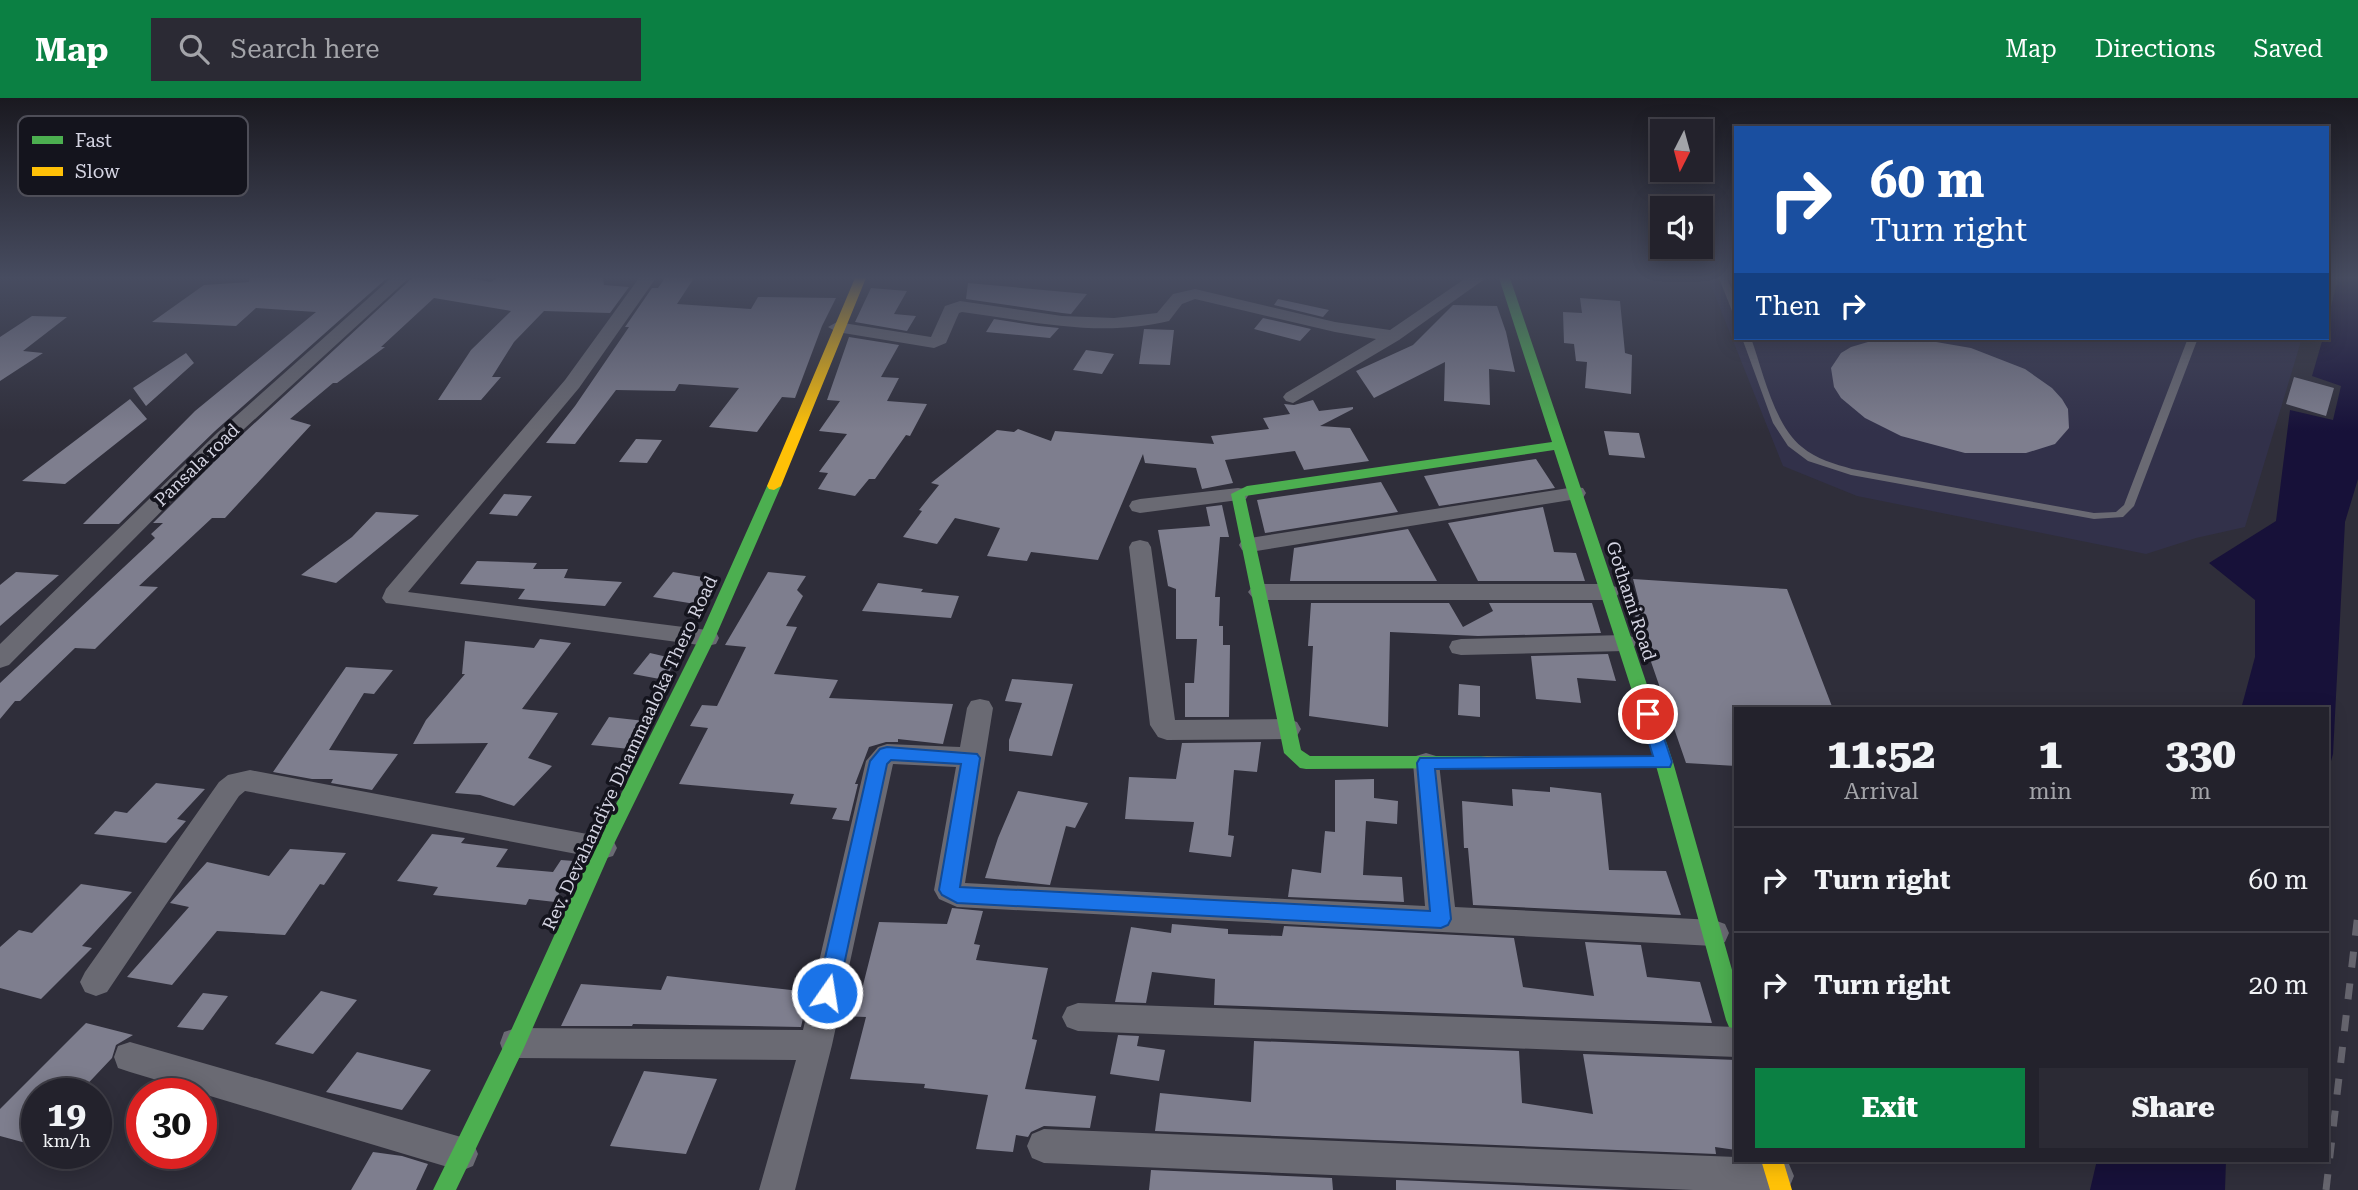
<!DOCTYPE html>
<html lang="en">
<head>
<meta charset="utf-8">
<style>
  :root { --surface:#23222c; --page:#2b2a34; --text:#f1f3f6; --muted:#a3a4a9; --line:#403f48; --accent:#0b8043 }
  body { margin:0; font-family:"Roboto Serif",serif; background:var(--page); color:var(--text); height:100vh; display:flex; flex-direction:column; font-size:26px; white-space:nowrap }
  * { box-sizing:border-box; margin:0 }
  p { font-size:23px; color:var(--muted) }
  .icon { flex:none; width:38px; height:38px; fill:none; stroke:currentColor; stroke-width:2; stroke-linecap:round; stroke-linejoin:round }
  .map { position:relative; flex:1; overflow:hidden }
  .side { position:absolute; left:1734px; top:609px; width:595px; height:455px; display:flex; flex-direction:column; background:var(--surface); border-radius:0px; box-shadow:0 4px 18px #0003,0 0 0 2px var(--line) }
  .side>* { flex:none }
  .top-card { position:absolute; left:1734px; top:28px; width:595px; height:214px; border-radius:0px; box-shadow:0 4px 18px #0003,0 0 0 2px var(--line); background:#1a4fa0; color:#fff; overflow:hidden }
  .needle { width:46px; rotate:186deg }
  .controls { position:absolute; left:1650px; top:21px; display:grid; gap:14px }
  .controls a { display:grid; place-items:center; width:63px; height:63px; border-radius:0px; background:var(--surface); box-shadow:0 4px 18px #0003,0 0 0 2px var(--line); font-size:35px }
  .speed { position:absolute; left:21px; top:980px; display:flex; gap:14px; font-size:35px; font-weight:700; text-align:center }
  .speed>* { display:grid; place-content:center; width:91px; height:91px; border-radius:50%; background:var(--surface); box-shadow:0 4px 18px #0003,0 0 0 2px var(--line); line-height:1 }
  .speed small { font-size:18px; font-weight:400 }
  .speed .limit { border:10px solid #d22; background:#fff; color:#111 }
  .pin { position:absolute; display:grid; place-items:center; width:60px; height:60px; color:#fff; margin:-30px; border:4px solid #fff; border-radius:50%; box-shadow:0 2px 7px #0007 }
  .me { position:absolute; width:77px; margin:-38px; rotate:13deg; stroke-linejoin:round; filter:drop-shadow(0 0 5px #0008) }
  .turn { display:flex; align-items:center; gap:24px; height:147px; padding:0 21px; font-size:32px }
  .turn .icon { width:91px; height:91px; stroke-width:2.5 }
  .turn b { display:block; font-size:49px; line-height:60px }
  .then { display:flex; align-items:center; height:66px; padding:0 21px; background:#0003; gap:14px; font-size:26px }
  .eta { display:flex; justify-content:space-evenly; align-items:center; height:119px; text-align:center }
  .eta b { font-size:42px; font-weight:800; line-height:49px }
  .cta { display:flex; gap:14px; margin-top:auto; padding:14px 21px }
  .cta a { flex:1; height:80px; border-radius:0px; background:var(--accent); color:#fff; font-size:28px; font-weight:800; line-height:80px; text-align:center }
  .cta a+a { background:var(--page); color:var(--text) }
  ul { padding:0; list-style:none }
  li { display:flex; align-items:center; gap:21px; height:105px; padding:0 21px; border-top:2px solid var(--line) }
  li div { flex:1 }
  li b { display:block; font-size:26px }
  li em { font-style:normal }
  header { display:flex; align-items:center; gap:42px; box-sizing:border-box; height:98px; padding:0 35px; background:var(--accent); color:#fff }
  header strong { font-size:33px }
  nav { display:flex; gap:38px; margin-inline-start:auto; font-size:24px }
  .search { width:490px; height:63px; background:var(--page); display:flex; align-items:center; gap:18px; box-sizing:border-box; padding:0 24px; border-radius:0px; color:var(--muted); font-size:26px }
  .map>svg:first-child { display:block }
</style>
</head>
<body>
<header>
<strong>Map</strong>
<div class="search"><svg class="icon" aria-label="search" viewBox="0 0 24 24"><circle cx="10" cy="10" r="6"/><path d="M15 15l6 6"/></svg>Search here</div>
<nav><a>Map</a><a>Directions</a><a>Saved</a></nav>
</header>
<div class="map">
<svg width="2358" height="1092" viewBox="0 0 2358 1092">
  <rect width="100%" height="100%" fill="#2f2e3a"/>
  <path fill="#32314a" d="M1708,180H1736V240H2302L2245,429L2196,440L2146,456L1857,398L1783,368Z"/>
  <path fill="#171139" d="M2338,180H2358V381L2345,424L2333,656L2328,674V611H2241L2255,559V502L2209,465L2276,423L2290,312L2333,322L2341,288L2312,278L2323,240H2328V221Z
    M2097,1062H2226L2225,1092H2090Z"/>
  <path fill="#7e7e8e" d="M249,180H387L215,333L119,426H83L195,313L316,214L256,210L236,228L152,224L204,187L249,184Z
    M412,180H470L491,184L496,180H603L604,187L629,189L610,215L544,213L514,244L492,279H501L481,302H438L471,252L511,213L434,200L381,249H385L337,285H333L290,321L311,327L225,420H212L139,488L158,489L95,551L75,550L20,603H15L0,621V585L155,440L151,436L163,425H153L233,345Z
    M665,180H694L677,206L751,211L758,199L836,200L822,228L795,300L782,299L757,334L709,329L739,290L679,286L675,293L616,292L575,346L546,345L575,308L629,229H625L652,190H658Z
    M968,185L1087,196L1071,216L1062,215L966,201Z
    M871,190L907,193L894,216L916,218L907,233L855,224Z
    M1580,200L1620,203L1625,255L1632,257L1631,296L1585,290L1587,264L1576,263L1574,246L1564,245L1563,214L1582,215Z
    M1278,201L1329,212L1323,219L1274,207Z
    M1453,207L1497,208L1506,234L1515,274L1489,271L1490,307L1444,303L1445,264L1374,300L1356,273L1413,247Z
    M32,218L67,219L23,253L43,255L0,283V239Z
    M1263,220L1311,231L1300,243L1254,231Z
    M994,221L1039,228L1059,230L1050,240L986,234Z
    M1144,231L1174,232L1170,267L1139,266Z
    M849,239L899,247L881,279L899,280L887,303L927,306L910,338L906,337L875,381H869L855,398L818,391L828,375L819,374L847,336L819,333L840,303L827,302Z
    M1913,240L1971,250L2025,271L2052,290L2062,301L2068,311L2069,330L2055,346L2026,355H1965L1901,338L1865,320L1841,300L1834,289L1831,270L1841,255L1851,249L1878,241Z
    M1086,252L1114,256L1102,276L1073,272Z
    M186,255L194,265L146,308L133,290Z
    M2294,279L2334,290L2326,318L2286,306Z
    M130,301L147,321L65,386L22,383Z
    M1313,302L1319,313L1353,309V311L1320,328L1350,330L1369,363L1304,372L1295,353L1225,362L1233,385L1202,391L1196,370L1145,365L1143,356L1098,462L1031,454L1027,463L987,458L1000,430L955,420L937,446L903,439L922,413L919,412L939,387L931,385L997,332L1014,334L1018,331L1051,343L1055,333L1214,346L1211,338L1269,331L1263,320L1290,316L1284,306L1294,307Z
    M1604,333L1639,335L1645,360L1609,357Z
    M636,341L662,342L647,365L619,364Z
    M1536,361L1555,390L1439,408L1424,378Z
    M1381,384L1398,414L1265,435L1257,402Z
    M504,396L532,398L517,418L489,416Z
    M1222,407L1229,439H1220L1215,499H1220L1219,528H1223V547H1230L1229,619H1185V585H1194L1197,541H1176V491L1168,488L1158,432L1210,428L1206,409Z
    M1543,409L1554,454L1576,455L1585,483H1478L1448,425Z
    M376,414L419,417L336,485L301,477L352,439Z
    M1408,431L1437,483H1290L1294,450Z
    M477,463L537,465L533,471H568L564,480L622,484L605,508L518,501L525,491L460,486Z
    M16,474L59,477L0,528V487Z
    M673,474L714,481L695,506L653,499Z
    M768,474L806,478L797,492L803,498L786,528L797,529L774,576L838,582L829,600L953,606L943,646L898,641V644H886L869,649L855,686H858L849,723L832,721L837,710L790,706L794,696L679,686L708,630L690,628L702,607L717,608L746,549L725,547Z
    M1633,481L1787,491L1833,611H1736V668L1686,665L1630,503L1639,504Z
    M878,485L923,491L921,494L959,498L951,520L862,513Z
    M1311,505H1449L1463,529L1493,513L1489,505H1592L1601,535L1478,538L1390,534L1388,629L1309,618L1313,548H1308Z
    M540,541L571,545L522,611L558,615L528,660L552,668L514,708L480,697L455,695L488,645L413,646L426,622L465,576H462L465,543L534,550Z
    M650,555L676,561L665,582L633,576Z
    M1608,556L1616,583L1577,580L1581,605L1536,601L1531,558Z
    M346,569L393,572L374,596L364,595L329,652L398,656L372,692L331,685L333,681H312L273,674Z
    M1012,581L1073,586L1052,658L1009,653V642L1022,605L1005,603Z
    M1459,586L1480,588V619L1458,617Z
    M609,619L645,623L630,651L591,647Z
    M1261,644L1257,674L1234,672L1228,737L1234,738L1231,759L1189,754L1194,724L1125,721L1129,679L1176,681L1182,645Z
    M1374,681V700L1398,703L1397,726L1366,723L1363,777L1402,779L1404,804L1288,799L1292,771L1321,775L1325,733L1335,734V682Z
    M156,685L205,691L177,721L186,723L166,745L94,736L115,713L127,715Z
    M1550,689L1601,695L1609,772L1666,773L1681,817L1473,807L1468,750H1464L1462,703L1513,708L1512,691L1550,694Z
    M1018,693L1088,705L1075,730L1066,728L1050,787L985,780L998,740Z
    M432,736L465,740L461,745L508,751L496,769L553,774L561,762L574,763L555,804L529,801L526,807L433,797L438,789L397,783Z
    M290,751L346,755L324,787L320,786L285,837L217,833L172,887L127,879L189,809L170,805L207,764L269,778Z
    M81,786L132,794L82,848L92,850L41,901L0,890V849L19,832L32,835Z
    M952,810L983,813L974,846L980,847L976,862L1048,870L1032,941L1037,942L1025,991L1096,998L1090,1030L1044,1028L1031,1034L1028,1039L1016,1037L1013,1054L976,1051L988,997L924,990L925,986L850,981L866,919L841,918L845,897L860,899L879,824L947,826Z
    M1172,826L1228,831V836L1282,838L1284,828L1514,840L1523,889L1594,898L1585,844L1641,847L1647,879L1700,884L1712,925L1214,907L1215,881L1152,874L1146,905L1115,904L1131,829L1171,835Z
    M667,878L809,894L801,929L633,926L632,928H561L581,886L661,892Z
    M321,893L357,902L313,956L275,946Z
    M203,895L228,898L203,932L177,929Z
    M86,925L133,937L116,947L112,960L78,996H37V1048L0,1038V1011Z
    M1118,937L1139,938L1137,948L1165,952L1159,983L1110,976Z
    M1254,943L1519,953L1522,1005L1593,1016L1583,956L1736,962V1052L1715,1049L1716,1056L1155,1033L1160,995L1251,1004Z
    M357,954L431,972L402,1012L326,994Z
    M644,973L717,981L686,1056L610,1048Z
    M373,1054L402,1058L428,1066L416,1092H351Z
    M1151,1072L1332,1080L1333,1092H1149Z
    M1396,1082L1630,1092H1396Z"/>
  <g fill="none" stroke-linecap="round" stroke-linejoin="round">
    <path fill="#6a6a73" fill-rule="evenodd" d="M1719,180H1727L1736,202V216L1732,213Z
      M1742,240H1751C1763,273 1774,327 1802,349C1816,361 1835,366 1852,371L2094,415L2116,414L2124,407L2188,240H2198L2134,408L2123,419L2094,421L1851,377L1808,363L1788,348L1773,325Z"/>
    <path fill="#6a6a73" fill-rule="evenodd" d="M391,180H409L231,343L9,567L0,570V546L217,335Z
      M639,180H656L579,290L408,494L707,532L716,534L719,540L716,546L707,548L386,505L382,500L386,491L565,282Z
      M1466,180H1486L1399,242L1293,305L1286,303L1283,299L1286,295L1376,241L1335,234L1195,201L1182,206L1169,223C1100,240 1031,223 962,214L959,215L946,245L934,250L837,234L828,229L837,224L931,239L945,208L960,203L1062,218L1114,220L1157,215L1173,196L1195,191L1335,224L1390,232Z
      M1575,389L1583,390L1586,395L1583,400L1250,454L1242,452L1239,447L1242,442L1250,440Z
      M1238,390L1246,391L1249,396L1246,401L1140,415L1132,413L1129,408L1132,403L1140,401Z
      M1140,442L1148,444L1151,449L1175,622L1288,621L1297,624L1301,631L1297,638L1288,641L1167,642L1158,639L1150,627L1129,449L1132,444Z
      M1260,486H1608L1616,489L1620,494L1616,499L1608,502H1260L1252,499L1248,494L1252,489Z
      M1624,537L1633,539L1636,545L1633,551L1624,553L1461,557L1452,555L1449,549L1452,543L1461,541Z
      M980,601L989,603L993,610L965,785L1425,808L1413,665L1416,658L1426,655L1436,658L1439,665L1455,809L1714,822L1725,826L1729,835L1725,844L1714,848L957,809L939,801L934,792L956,669L893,666L832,947L795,1092H759L796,962L516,960L504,956L500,945L504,934L516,930L803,932L866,663L878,649L887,646L960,649L967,610L971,603Z
      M250,672L603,739L613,742L617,750L613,758L603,761L245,693L239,698L107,894L96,898L85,894L80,884L85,874L219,684L228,677Z
      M1078,905L1736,929V959L1078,933L1067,929L1062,919L1067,909Z
      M130,944L461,1039L473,1044L478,1056L473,1068L461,1073L130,974L118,970L114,959L118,948Z
      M1044,1031L1736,1059V1062H1780L1789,1066L1794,1078L1789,1090L1784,1092H1693L1044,1065L1032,1060L1027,1048L1032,1036Z"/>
    <path fill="#4caf50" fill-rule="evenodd" d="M1499,180H1510L1673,664L1736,886V931L1729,929L1726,922L1655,664L1554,352L1245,398L1301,652L1310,658H1487L1493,659L1496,664L1493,669L1487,670L1306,671L1300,670L1284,655L1231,396L1247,388L1552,344Z
      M774,384L781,388L715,540L612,750L523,952L456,1092H433L508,939L594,750L699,540L767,388Z"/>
    <path fill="#ffc107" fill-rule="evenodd" d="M855,180H866L781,388L774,392L769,391L767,388Z
      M1487,658H1664L1670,659L1673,664L1670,669L1664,670H1487L1481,669L1478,664L1481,659Z
      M1761,1062H1783L1792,1092H1770Z"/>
    <path stroke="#66656e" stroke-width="7" stroke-dasharray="16 16" stroke-linecap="butt" d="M2326,1092L2358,815"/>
  </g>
  <linearGradient id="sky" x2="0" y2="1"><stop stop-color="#1a1920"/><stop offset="0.54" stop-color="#474c60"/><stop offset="1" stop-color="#474c60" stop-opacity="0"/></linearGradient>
  <rect width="2358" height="333" fill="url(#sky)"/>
  <path fill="#1a73e8" stroke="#114b97" stroke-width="2" d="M1648,610L1656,616L1672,664L1670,669L1435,671L1451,821L1448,827L1441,830L957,805L942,797L939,792L961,666L891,662L887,666L838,895L835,902L827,904L820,902L817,895L870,663L880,651L887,649L977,656L980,660L960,789L1430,813L1417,665L1420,660L1653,658L1640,616Z"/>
  <g text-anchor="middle" stroke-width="7" stroke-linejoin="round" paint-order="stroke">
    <g font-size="18" fill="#d4d4e2" stroke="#14141d">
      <text transform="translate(197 367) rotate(-44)" y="6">Pansala road</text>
      <text transform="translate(1631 503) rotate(72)" y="6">Gothami Road</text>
      <text transform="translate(630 655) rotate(-65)" y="6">Rev. Devahandiye Dhammaaloka Thero Road</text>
    </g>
  </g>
  <rect x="18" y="18" width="230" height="80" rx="10" fill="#14141d" stroke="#4e4e58" stroke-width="2"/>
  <rect x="32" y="38" width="31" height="8" fill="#4caf50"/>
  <rect x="32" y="69" width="31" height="9" fill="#ffc107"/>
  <g font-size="19" fill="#d4d4e2">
    <text x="75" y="49">Fast</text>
    <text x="75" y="80">Slow</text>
  </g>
</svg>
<div class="controls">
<a><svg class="needle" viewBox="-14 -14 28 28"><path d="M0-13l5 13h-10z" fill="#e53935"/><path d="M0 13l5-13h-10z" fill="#a3a4a9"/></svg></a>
<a><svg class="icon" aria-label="sound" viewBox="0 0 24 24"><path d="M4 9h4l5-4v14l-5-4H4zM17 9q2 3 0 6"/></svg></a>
</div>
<div class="speed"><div>19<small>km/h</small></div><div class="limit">30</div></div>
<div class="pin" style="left:1648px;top:616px;background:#d93025"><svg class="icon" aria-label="arrive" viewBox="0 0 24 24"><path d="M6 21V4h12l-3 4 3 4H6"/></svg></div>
<svg class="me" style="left:827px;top:895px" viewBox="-20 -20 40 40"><circle r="17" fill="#1a73e8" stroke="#fff" stroke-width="3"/><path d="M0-11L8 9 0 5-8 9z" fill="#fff"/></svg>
<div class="top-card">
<div class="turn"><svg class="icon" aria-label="right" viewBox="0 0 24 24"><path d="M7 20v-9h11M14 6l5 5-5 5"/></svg><div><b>60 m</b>Turn right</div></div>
<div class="then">Then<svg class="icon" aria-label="right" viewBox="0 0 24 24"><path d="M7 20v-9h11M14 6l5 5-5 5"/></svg></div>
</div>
<section class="side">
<div class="eta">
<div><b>11:52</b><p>Arrival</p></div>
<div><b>1</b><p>min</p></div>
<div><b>330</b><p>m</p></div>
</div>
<ul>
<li><svg class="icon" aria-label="right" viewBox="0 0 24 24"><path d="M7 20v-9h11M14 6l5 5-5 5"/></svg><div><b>Turn right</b></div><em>60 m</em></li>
<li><svg class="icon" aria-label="right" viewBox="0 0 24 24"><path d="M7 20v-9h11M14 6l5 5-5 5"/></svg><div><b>Turn right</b></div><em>20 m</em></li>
</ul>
<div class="cta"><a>Exit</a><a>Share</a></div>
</section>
</div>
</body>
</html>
